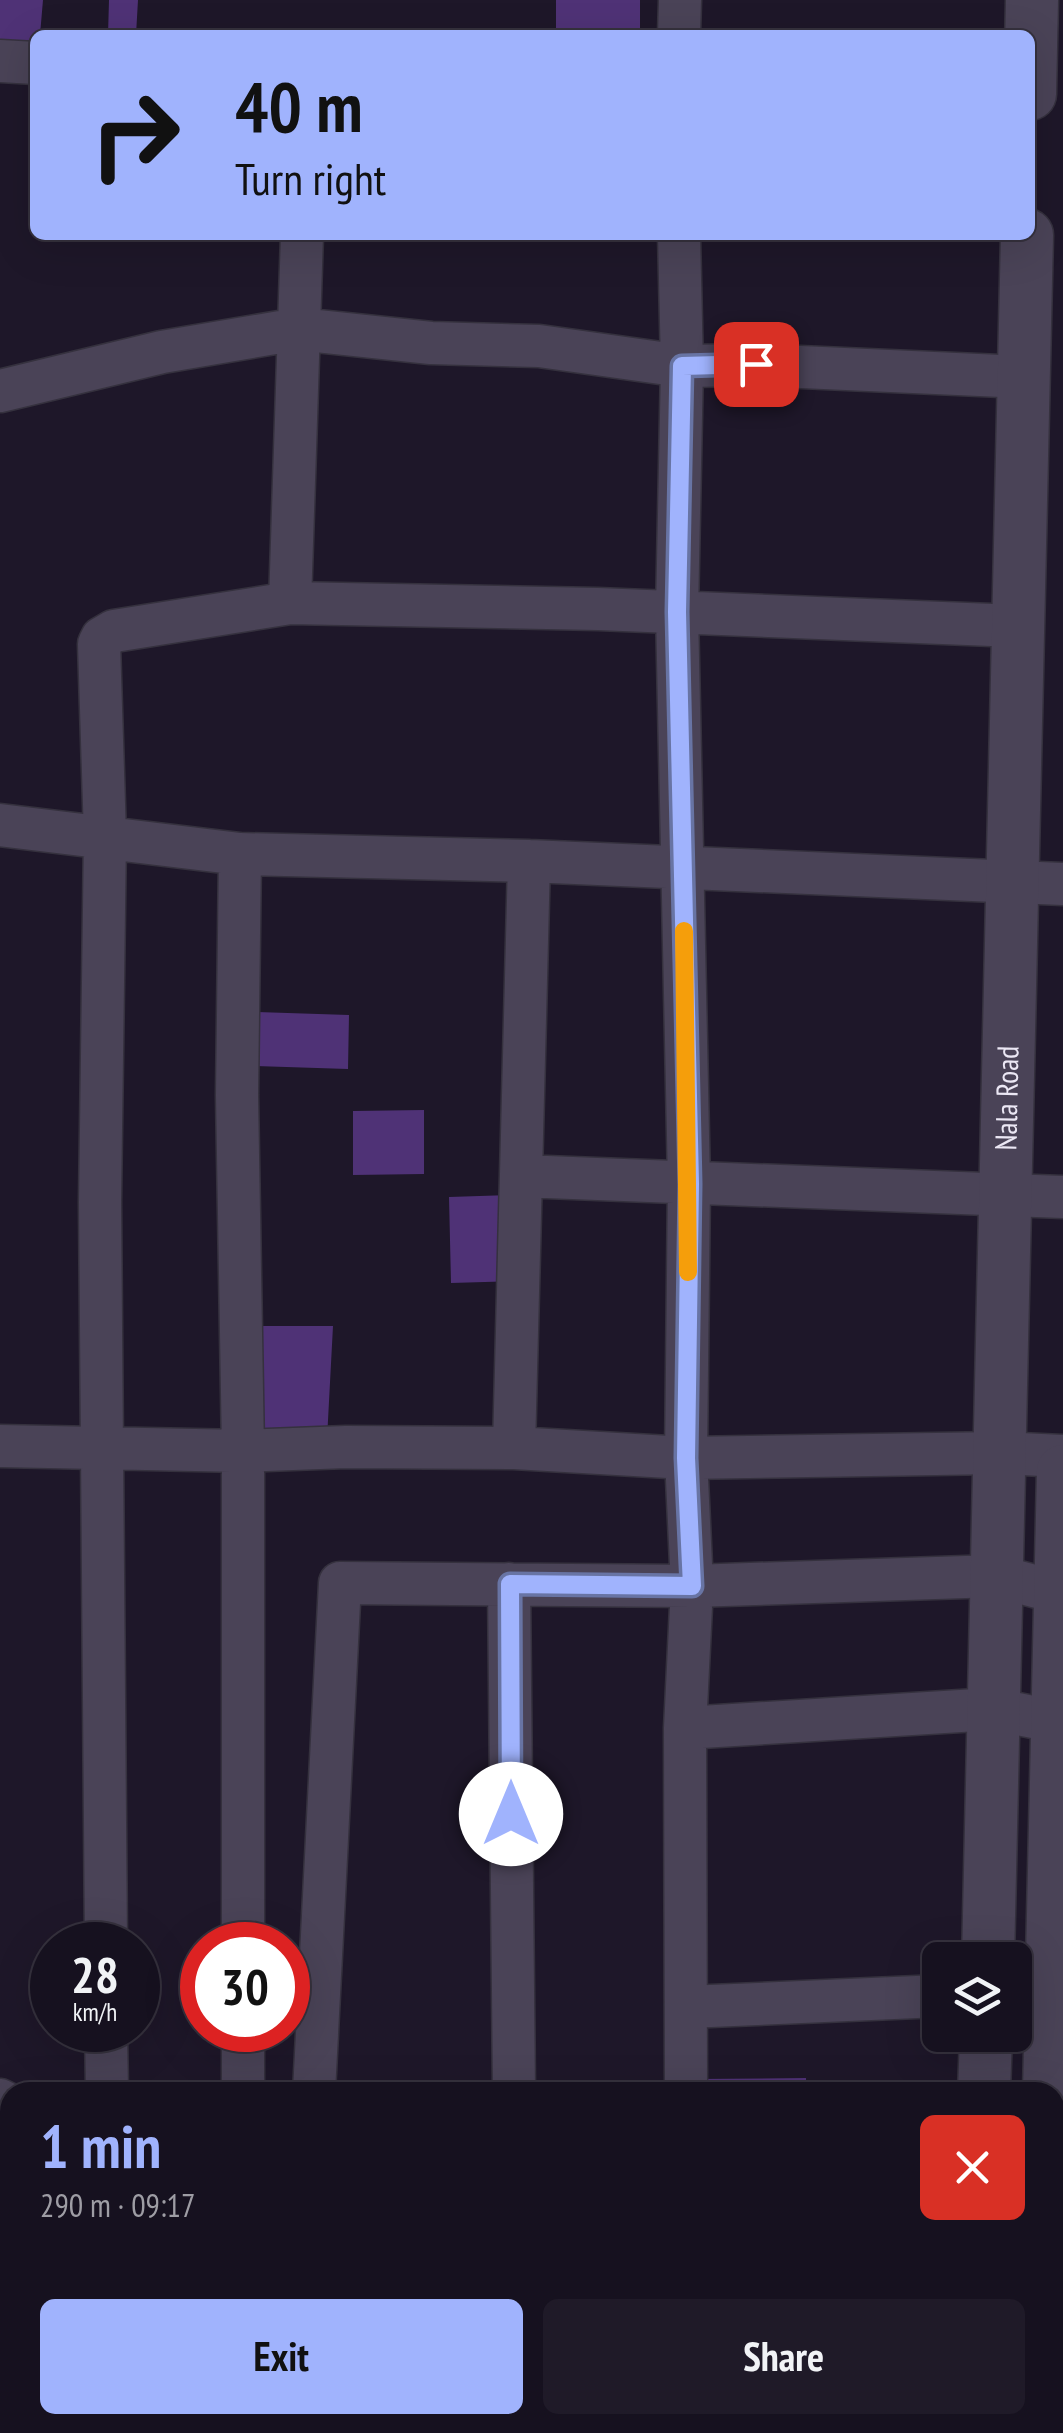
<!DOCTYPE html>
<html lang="en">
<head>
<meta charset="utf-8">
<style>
  :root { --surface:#16111f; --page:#1f1a28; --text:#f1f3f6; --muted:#9e9da4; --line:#35313d; --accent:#a0b3fd }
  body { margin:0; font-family:"PT Sans Narrow",sans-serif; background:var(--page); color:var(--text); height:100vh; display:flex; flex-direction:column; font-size:38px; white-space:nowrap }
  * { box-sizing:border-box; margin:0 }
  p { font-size:32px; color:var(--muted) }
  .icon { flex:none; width:55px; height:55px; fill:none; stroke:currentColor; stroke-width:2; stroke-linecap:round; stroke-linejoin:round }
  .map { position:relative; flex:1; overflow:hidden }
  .panel { position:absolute; left:0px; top:2082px; width:1065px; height:352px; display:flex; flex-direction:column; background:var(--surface); border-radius:30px 30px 0 0; box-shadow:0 10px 40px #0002,0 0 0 2px var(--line) }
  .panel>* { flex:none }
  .guide { position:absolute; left:30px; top:30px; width:1005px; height:210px; border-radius:15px; box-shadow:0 10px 40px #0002,0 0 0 2px var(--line); background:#a0b3fd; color:#111; overflow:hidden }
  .buttons { position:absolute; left:922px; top:1942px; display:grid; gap:20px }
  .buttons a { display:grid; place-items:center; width:110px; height:110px; border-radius:15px; background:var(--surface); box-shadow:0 10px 40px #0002,0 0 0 2px var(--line); font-size:50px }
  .speed { position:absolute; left:30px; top:1922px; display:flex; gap:20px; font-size:50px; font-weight:700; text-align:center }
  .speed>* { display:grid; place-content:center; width:130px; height:130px; border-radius:50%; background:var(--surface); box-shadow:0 10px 40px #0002,0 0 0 2px var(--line); line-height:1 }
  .speed small { font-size:25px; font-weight:400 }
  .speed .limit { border:15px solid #d22; background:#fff; color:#111 }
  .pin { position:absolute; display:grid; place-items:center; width:85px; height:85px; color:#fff; margin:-42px; border-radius:20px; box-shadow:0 5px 15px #0006 }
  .me { position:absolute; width:110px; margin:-55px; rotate:0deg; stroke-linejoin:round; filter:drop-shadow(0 0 8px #0008) }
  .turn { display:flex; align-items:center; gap:35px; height:210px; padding:0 40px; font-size:45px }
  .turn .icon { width:130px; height:130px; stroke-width:2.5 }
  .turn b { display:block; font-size:70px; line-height:85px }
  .round { display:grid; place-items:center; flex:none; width:105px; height:105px; border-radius:15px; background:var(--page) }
  .head { display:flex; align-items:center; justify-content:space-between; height:170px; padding:0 40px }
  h1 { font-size:60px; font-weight:700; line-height:75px; color:var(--accent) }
  .cta { display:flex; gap:20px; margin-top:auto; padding:20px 40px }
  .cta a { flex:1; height:115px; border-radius:15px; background:var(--accent); color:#111; font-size:40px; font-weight:700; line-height:115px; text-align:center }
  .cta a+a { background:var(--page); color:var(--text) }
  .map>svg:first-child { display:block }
</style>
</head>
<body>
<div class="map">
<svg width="1063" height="2433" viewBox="0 0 1063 2433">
  <rect width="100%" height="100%" fill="#1e1729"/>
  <path fill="#4f3276" d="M0,0H43L40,35H35V47L0,44Z
    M109,0H138L136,35H108Z
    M556,0H640V35H556Z
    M257,1012L349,1015L348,1069L255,1066Z
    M424,1110V1174L353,1175V1111Z
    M511,1195L514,1281L451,1283L449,1197Z
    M250,1326H333L327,1439L246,1427Z
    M806,2078V2092H697V2079Z
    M133,2425H250L249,2433H132Z"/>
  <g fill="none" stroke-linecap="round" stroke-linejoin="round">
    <defs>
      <path id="minor" d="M679,35L680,0
        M0,61L35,63
        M679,235L682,366L677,612L689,1183L686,1458L692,1586L685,1728L686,2092
        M0,391L162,352L298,329L431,343L539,346L682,366L755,365L1024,377
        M290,603L598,609L1017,626
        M0,825L240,854L529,861L1063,884
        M240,854L237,1095L243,1451V1945
        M521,1176L1063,1197
        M0,1446L243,1451L346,1447L514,1448L686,1458L998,1453L1063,1456
        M514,1448L529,861
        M509,1584L514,2092
        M685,1728L993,1709L1058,1722
        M106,1945L100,1202L105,836L99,644L102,638L114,631L290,603L302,235
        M687,2007L940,1996
        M106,2030L107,2092
        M243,2092V2030
        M314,2092L340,1583L692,1586L996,1576L1060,1593
        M0,2100L10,2105
        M127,2433L128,2425
        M580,2433V2425"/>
      <g id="tertiary">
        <path d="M1030,94L1032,0"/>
        <path id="s1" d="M988,1960L1027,235"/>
        <path d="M984,2092L986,2035"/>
        <path d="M1049,2092L1063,1471"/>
        <path d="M976,2433V2425"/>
        <path d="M1039,2433L1040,2425"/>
      </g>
    </defs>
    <use href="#minor" stroke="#35313e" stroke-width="45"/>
    <use href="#tertiary" stroke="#35313e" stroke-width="55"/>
    <use href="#minor" stroke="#4a4357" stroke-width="42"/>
    <use href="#tertiary" stroke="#4a4357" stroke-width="52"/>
  </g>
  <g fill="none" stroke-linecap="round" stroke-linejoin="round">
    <defs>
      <path id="route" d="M511,1814L510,1584L692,1586L686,1458L690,1184L677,612L682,366L756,364"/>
    </defs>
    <use href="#route" stroke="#6874a4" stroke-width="25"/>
    <use href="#route" stroke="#a0b3fd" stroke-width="18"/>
    <path stroke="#f59e0b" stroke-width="18" d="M684,931L688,1272"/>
  </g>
  <g text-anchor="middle" stroke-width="10" stroke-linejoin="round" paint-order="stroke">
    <g font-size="30" fill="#ebe7f4" stroke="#1e1729">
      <text dy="10" stroke="none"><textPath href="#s1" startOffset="862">Nala Road</textPath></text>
    </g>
  </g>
</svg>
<div class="buttons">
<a><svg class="icon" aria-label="layers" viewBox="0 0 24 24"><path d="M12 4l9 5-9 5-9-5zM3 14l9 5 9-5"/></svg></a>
</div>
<div class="speed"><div>28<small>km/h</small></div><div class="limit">30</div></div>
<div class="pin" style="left:756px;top:364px;background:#d93025"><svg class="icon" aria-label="arrive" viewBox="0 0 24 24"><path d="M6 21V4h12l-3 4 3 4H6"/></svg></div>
<svg class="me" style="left:511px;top:1814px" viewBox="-20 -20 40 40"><circle r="19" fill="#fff"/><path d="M0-13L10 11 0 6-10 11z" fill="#a0b3fd"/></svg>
<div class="guide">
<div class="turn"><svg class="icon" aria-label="right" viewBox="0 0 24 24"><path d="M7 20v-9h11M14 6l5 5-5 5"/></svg><div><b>40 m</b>Turn right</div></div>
</div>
<section class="panel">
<div class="head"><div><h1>1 min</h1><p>290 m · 09:17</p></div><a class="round" style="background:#d93025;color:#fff"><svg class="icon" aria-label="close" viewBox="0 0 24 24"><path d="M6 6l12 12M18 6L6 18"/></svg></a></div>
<div class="cta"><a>Exit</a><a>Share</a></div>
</section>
</div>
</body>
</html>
